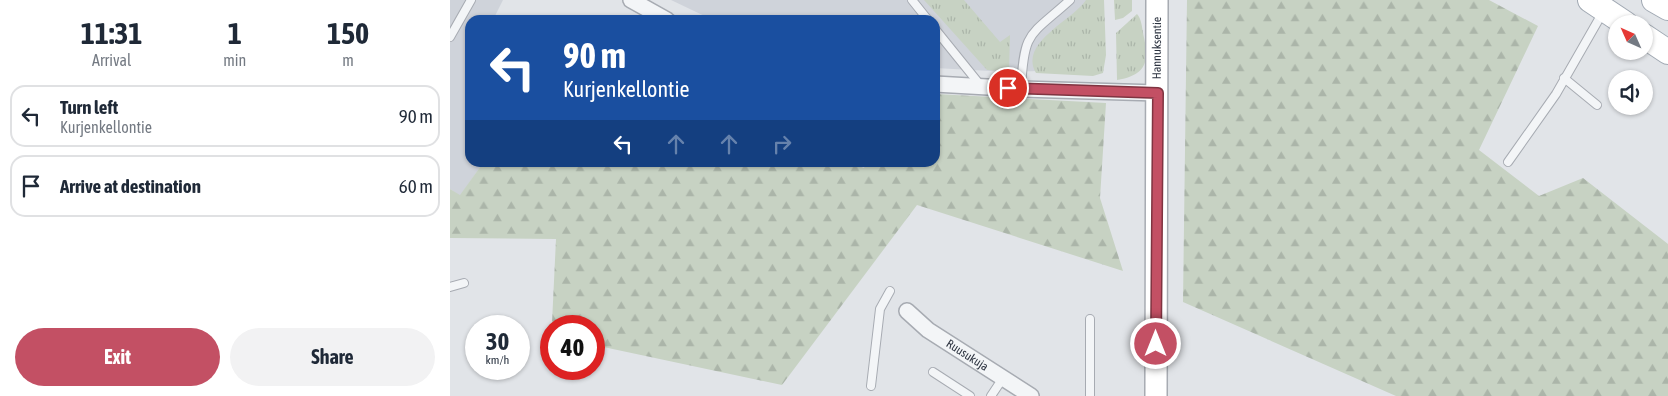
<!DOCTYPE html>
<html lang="en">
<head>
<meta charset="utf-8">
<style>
  :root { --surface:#fff; --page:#f2f2f3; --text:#1f2937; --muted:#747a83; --line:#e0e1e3; --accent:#c35064 }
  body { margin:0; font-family:"Asap Condensed",sans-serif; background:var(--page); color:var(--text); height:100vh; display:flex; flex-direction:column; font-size:19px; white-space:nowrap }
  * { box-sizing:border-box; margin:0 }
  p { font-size:16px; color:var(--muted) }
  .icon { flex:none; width:28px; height:28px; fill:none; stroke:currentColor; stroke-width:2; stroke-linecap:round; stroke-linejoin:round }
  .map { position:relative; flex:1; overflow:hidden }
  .side { display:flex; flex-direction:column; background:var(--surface); width:450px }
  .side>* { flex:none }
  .hud { position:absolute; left:15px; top:15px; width:475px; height:152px; border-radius:15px; box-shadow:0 1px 4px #0004; background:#1a4fa0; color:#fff; overflow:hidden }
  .needle { width:32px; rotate:315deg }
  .controls { position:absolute; left:1158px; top:15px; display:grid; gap:10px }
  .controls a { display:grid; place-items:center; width:45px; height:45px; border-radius:50%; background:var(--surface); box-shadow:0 1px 4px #0004; font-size:25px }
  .speed { position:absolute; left:15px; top:315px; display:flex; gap:10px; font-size:25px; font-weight:700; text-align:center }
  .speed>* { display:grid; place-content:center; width:65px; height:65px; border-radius:50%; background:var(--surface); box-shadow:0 1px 4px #0004; line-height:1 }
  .speed small { font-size:12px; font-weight:400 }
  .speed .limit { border:8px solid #d22; background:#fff; color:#111 }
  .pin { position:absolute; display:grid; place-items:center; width:42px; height:42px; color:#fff; margin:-21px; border:2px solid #fff; border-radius:50%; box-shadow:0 1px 5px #0007 }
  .me { position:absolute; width:55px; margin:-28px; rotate:0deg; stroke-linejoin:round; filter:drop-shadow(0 0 4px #0008) }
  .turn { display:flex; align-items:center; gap:18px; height:105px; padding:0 15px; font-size:22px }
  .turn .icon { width:65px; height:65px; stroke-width:2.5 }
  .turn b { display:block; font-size:35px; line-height:42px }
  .lanes { display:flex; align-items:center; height:48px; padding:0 15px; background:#0003; justify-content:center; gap:25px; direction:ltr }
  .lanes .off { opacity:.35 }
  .eta { display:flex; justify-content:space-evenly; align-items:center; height:85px; text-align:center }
  .eta b { font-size:30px; font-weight:700; line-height:35px }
  .button { display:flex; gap:10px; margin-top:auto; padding:10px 15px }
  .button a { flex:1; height:58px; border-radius:30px; background:var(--accent); color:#fff; font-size:20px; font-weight:700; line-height:58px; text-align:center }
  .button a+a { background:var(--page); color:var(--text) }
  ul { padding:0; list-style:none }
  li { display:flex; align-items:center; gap:15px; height:62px; margin:0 10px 8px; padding:0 5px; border:2px solid var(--line); border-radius:15px }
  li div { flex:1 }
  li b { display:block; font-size:19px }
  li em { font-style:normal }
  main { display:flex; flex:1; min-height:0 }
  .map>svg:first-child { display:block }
</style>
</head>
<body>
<main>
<section class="side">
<div class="eta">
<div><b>11:31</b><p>Arrival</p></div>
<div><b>1</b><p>min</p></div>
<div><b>150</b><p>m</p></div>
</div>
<ul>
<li><svg class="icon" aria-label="left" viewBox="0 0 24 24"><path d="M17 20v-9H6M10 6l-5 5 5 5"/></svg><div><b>Turn left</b><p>Kurjenkellontie</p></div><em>90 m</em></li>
<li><svg class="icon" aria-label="arrive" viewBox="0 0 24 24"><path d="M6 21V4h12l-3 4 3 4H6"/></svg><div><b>Arrive at destination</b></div><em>60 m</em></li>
</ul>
<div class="button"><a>Exit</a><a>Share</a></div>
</section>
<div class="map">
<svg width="1218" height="396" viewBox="0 0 1218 396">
  <defs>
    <pattern id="grass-tufts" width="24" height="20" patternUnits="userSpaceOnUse" patternTransform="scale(1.25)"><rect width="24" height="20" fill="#c7d2c3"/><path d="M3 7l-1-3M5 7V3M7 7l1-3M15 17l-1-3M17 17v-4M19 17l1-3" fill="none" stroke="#abb5a9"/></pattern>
    <pattern id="forest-firs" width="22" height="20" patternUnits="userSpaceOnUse" patternTransform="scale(1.25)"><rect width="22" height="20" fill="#c7d2c3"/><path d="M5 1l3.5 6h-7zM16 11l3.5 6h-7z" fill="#abb5a9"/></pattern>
  </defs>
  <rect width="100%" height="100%" fill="#e1e4e8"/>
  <path fill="#cfd3da" d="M0,0H53L43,20H20V162L33,163L10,196L0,189Z
    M221,0H649V69L559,72L485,68V20H263Z"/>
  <path fill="url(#grass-tufts)" d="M474,0H514L550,42L560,35L559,71L537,70Z
    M636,0H654L656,55L653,73L643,76L586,73C568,43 623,20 636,0Z
    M664,0H682V11L673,18L665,20Z
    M687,14C691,18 692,26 693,33C699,59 699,75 667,80L666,33Z"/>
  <path fill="url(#forest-firs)" d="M737,0H1039L1088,26L1029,150L1089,196L1133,178L1218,244V396H946L733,302Z
    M485,94L656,103L650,198L673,271L467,205L332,385L144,345V326H108L102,323L106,239L0,238V189L10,195L33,163L398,162L414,168L416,163L485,162Z"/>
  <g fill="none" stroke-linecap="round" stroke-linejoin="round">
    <defs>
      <path id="lane" d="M462,0L478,20
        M485,29L531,86
        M0,37L21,0
        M1114,78L1147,105
        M571,89C574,30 579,37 620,0
        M1058,162L1106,94L1153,12
        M0,287L14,283
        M640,319V396
        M483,372L520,396
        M421,386L430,309L440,291
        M541,396L553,378"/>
      <g id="street">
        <path d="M181,0L217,20"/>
        <path d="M485,84L571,89L708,93"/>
        <path id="s1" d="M457,311L478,330L581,396"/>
      </g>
      <g id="secondary">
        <path id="s2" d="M706,396L707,0"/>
      </g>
      <path id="primary" d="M1140,0L1176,24
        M1204,0L1218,8
        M1194,36L1218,52"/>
    </defs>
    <use href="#lane" stroke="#a7abb2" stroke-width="10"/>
    <use href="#street" stroke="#a7abb2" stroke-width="18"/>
    <use href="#secondary" stroke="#a7abb2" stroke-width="24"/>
    <use href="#primary" stroke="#a1a9b3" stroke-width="26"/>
    <use href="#lane" stroke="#f3f5f7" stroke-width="8"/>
    <use href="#street" stroke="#f3f5f7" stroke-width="15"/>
    <use href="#secondary" stroke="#fff" stroke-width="21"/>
    <use href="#primary" stroke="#fff" stroke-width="24"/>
  </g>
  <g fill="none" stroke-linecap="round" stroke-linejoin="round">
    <defs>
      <path id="route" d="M558,88L708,93L706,344"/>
    </defs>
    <use href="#route" stroke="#7f3441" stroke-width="12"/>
    <use href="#route" stroke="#c35064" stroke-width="9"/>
  </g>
  <g text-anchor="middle" stroke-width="4.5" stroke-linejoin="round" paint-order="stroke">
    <g font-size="12" fill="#2b323f" stroke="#f0f3f6">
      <text dy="4" stroke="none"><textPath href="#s2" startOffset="348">Hannuksentie</textPath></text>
      <text dy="4" stroke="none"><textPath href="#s1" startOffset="75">Ruusukuja</textPath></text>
    </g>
  </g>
</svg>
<div class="controls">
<a><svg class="needle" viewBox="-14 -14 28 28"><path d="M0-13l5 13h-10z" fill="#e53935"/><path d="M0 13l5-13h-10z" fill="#747a83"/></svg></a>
<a><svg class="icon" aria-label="sound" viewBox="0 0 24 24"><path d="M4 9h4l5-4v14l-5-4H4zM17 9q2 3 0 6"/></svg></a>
</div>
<div class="speed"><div>30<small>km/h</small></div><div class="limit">40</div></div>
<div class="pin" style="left:558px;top:88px;background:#d93025"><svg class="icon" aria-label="arrive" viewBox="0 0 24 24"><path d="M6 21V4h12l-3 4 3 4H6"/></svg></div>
<svg class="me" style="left:706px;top:344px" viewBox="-20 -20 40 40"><circle r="17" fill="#c35064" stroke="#fff" stroke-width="3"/><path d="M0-11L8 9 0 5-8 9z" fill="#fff"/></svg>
<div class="hud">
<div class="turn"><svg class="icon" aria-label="left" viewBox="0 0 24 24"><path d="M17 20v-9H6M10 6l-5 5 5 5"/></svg><div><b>90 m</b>Kurjenkellontie</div></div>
<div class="lanes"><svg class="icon" aria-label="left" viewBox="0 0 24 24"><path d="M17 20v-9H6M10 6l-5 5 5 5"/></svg><svg class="icon off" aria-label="ahead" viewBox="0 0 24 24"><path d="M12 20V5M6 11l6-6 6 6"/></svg><svg class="icon off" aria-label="ahead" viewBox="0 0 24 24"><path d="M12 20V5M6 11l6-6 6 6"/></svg><svg class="icon off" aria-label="right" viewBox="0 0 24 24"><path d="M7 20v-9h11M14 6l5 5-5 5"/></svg></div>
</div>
</div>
</main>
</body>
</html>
